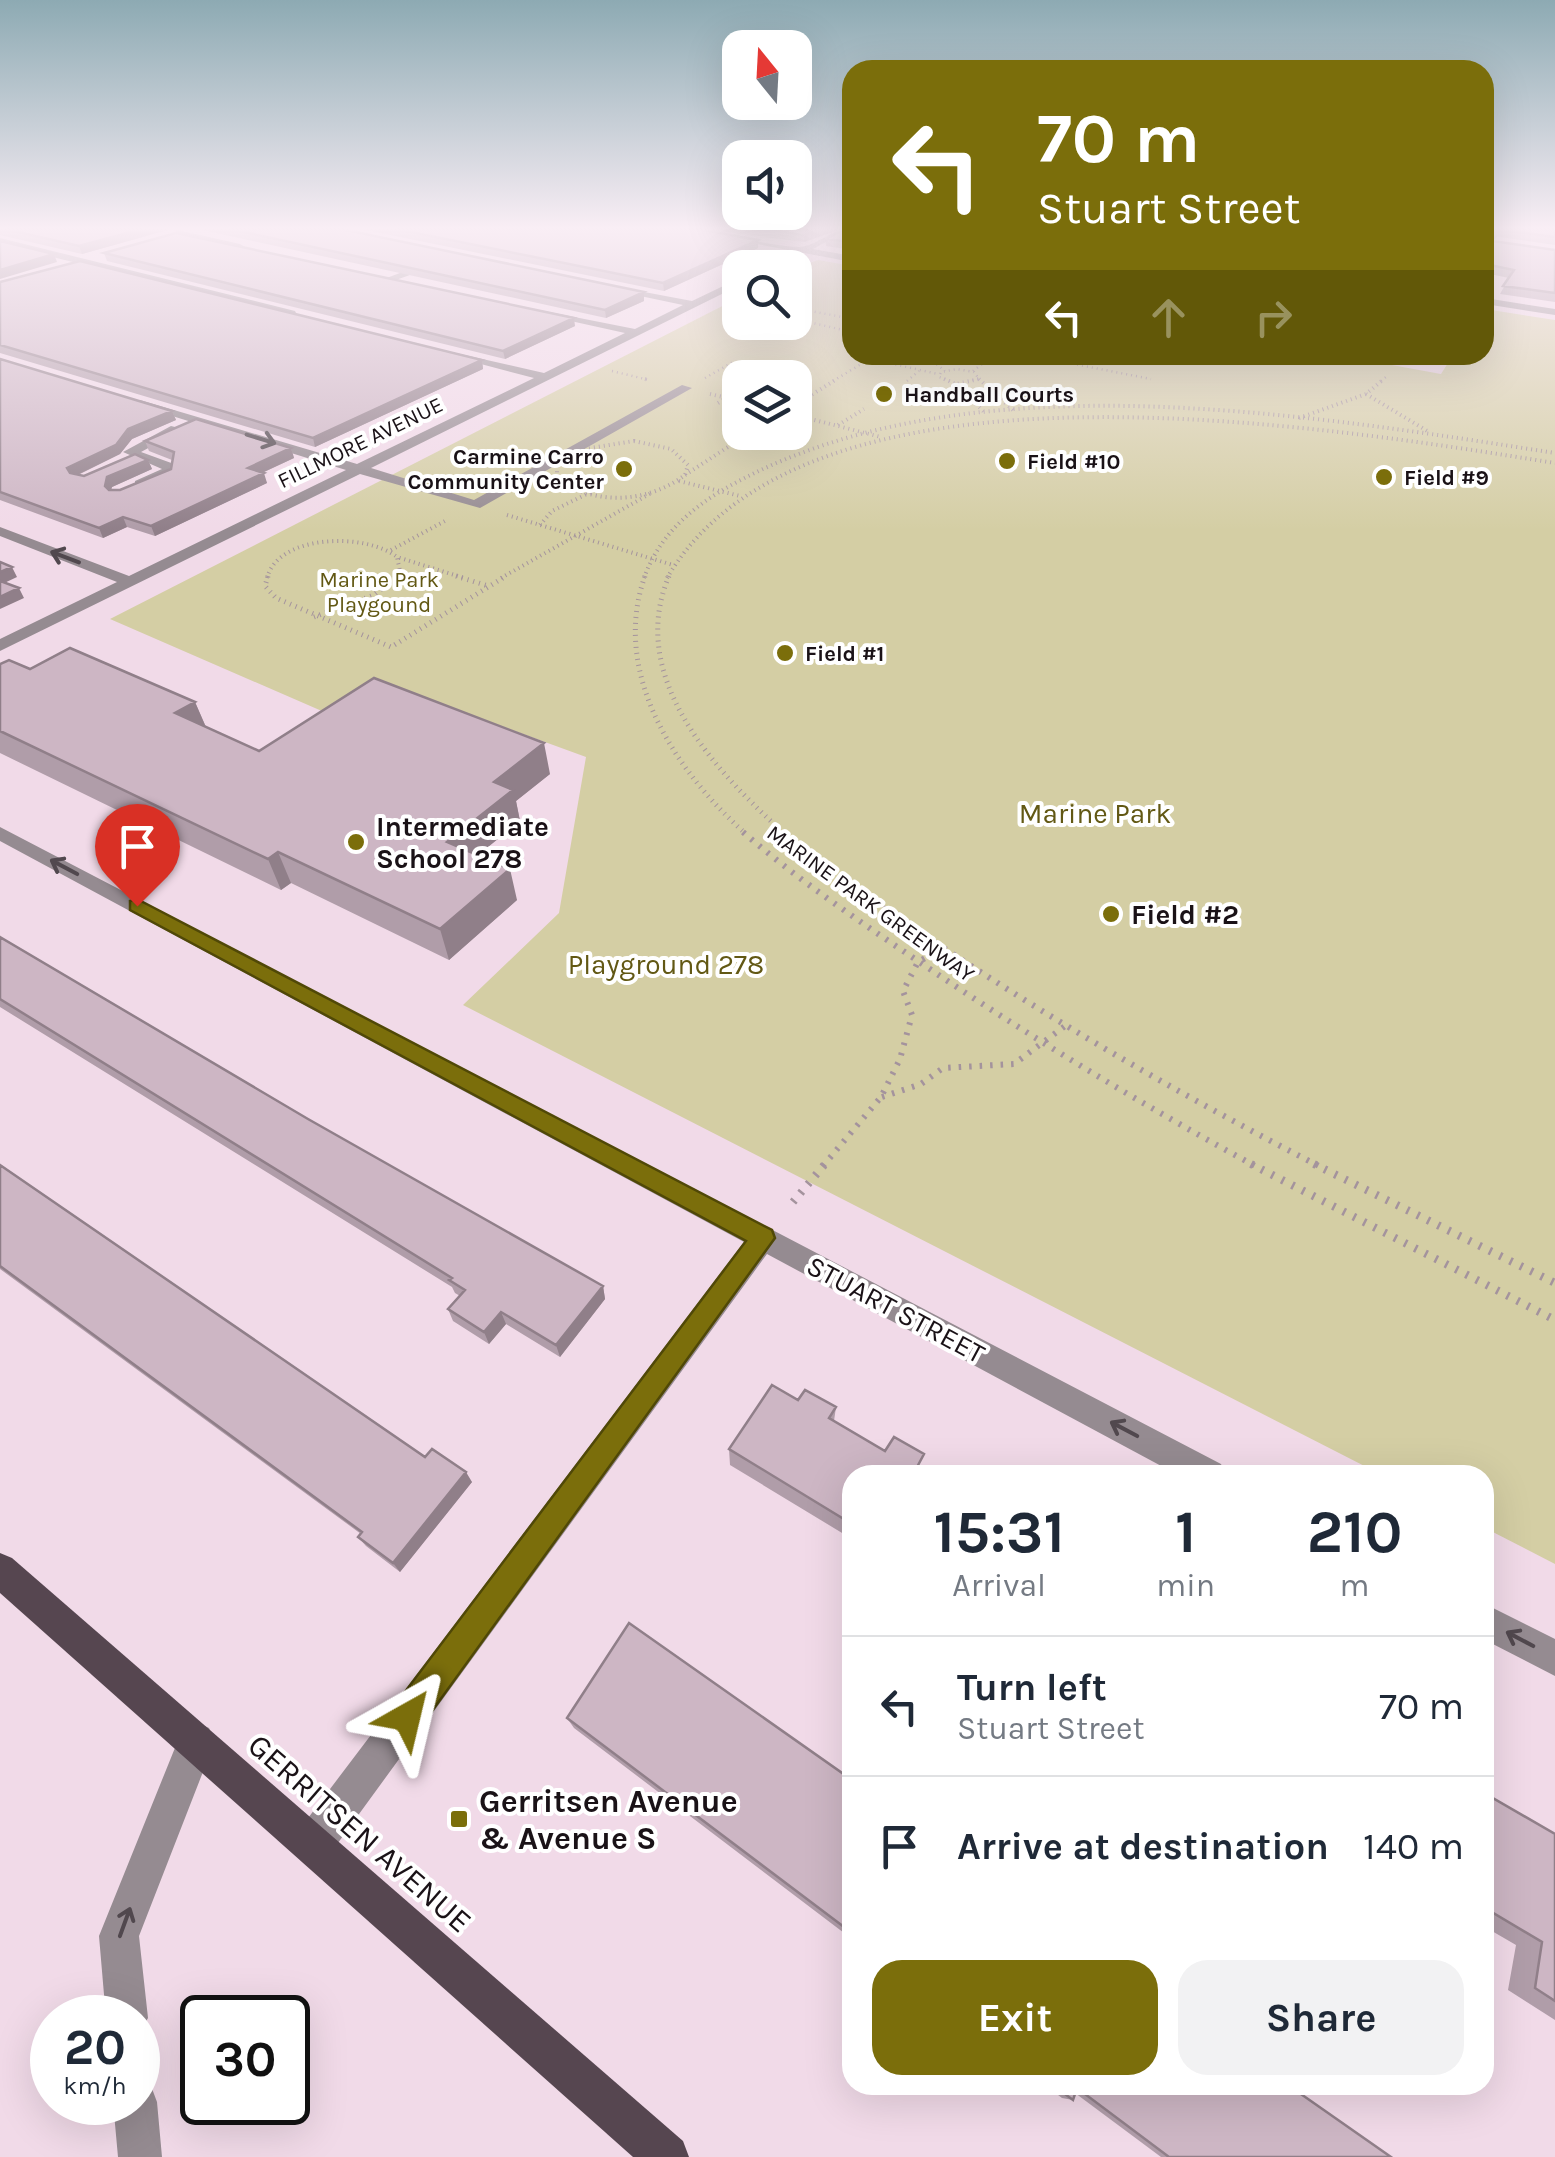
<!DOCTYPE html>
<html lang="en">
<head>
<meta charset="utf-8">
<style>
  :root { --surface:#fff; --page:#f2f2f3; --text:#1f2937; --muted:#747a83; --line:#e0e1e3; --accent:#7b6e0b }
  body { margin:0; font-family:Karla,sans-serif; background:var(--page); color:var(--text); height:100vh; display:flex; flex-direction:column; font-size:38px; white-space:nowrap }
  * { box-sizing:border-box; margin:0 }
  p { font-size:32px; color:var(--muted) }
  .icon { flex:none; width:55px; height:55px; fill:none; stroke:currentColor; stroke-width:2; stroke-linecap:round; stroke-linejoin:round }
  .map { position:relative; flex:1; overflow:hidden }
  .details { position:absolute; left:842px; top:1465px; width:652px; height:630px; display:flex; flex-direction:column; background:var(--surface); border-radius:30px; box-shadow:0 10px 40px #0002 }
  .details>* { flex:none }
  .hud { position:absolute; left:842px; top:60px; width:652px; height:305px; border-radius:30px; box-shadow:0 10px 40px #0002; background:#7b6e0b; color:#fff; overflow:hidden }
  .needle { width:65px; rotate:342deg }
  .fabs { position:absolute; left:722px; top:30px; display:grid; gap:20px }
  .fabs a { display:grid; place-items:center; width:90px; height:90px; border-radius:20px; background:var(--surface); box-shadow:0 10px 40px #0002; font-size:50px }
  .speed { position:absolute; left:30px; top:1995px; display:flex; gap:20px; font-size:50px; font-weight:700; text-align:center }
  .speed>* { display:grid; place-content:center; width:130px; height:130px; border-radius:50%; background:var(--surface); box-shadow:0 10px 40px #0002; line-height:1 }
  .speed small { font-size:25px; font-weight:400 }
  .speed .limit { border:5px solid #111; border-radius:15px; background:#fff; color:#111 }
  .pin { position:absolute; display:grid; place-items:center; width:85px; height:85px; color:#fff; margin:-102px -42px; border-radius:50% 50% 50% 0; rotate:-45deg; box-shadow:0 0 10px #0007 }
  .pin .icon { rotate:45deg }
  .me { position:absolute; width:110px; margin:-55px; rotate:37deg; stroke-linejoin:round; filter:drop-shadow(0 0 8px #0008) }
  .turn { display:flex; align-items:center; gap:35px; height:210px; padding:0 30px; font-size:45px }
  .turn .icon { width:130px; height:130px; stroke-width:2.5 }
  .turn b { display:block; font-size:70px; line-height:85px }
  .lanes { display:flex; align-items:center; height:95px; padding:0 30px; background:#0003; justify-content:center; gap:50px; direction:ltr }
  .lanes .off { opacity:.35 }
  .eta { display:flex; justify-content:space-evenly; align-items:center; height:170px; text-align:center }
  .eta b { font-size:60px; font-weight:700; line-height:70px }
  .action { display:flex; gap:20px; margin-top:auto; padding:20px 30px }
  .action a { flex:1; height:115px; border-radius:30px; background:var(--accent); color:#fff; font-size:40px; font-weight:700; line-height:115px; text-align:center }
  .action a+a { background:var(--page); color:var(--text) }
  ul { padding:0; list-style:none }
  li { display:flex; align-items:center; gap:30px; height:140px; padding:0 30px; border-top:2px solid var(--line) }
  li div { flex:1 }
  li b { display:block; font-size:38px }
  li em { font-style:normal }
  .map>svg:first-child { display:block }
</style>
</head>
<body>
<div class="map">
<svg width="1555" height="2157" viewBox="0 0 1555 2157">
  <rect width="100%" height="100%" fill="#f1dae8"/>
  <path fill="#d4cea4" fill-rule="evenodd" d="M818,260L852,266V355H1337L1441,374L1453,355H1485V309L1555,320V1564L1485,1528V1475H1382L463,1005L559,913L586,757L384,683L331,715L110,619L740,297V322H795V268ZM740,378H795V432H740Z"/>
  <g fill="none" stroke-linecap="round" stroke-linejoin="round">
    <path stroke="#a4939d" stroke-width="2.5" stroke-dasharray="1 4" stroke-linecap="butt" d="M795,308L852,319
      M795,319L852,332
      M925,355L945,371
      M1028,355L1151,379
      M871,359L938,374
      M612,371L649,380
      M973,371L994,355
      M705,378L733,362
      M747,378H770
      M833,381L876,355
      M907,381L919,371
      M950,381L939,377L941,372L957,369L974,372L979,379L968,381
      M1381,381L1386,377"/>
    <path stroke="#a4939d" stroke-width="4" stroke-dasharray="1 4" stroke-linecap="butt" d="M645,379L649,380
      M944,379L956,384L979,379
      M979,379L1013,410
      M958,386L984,412
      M739,392L733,387L740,380
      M710,394L740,401
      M1366,394L1429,432
      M972,399L998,396
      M718,403L738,391
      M795,405L837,379
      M795,415L881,437
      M1299,418L1366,394L1384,379
      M838,425L864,409
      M634,441L671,449L688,465L685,475C648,503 596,506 557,479V465L572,451Z
      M685,475L751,432
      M679,481L740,496
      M507,515L673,565
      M540,525L552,511L591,492
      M391,550L445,521
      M267,578C279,533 367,533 397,557
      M396,578L400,571L397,557L464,578
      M501,578L653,492
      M644,578C664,522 712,493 763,469C994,362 1311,415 1555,453
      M667,578C807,339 1328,427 1555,463"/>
    <path stroke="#a4939d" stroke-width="5" stroke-dasharray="1 5" stroke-linecap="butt" d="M268,576L265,586L276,598L391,647L506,576
      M456,576L488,586
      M645,576C610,673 676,772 746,834
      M669,576C626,677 715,771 785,834
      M314,617L374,595L397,576"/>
    <path stroke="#a4939d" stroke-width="6" stroke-dasharray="2.5 8" stroke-linecap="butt" d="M743,832C797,879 856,919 915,959C1025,1034 1139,1103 1255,1166
      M782,832C836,878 896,917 956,956C1073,1033 1194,1102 1319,1166
      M882,1097L921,1084L943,1068L1014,1064L1065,1026
      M823,1166L881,1097L900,1059L912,1015L903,991L918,962L943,948"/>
    <path stroke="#a4939d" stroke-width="8" stroke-dasharray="2.5 9" stroke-linecap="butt" d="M1251,1164L1555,1320
      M1314,1164L1555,1283
      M793,1202L825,1164"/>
    <path fill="#958b91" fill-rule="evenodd" d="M681,229C721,227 760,247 799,247C817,246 831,229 850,229L813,249L852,256V262L804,253L776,268H762L793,251Z
      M1494,229H1504L1485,250V241Z
      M177,230L240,244L245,247L240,250L174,235Z
      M0,238L295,311L296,313L291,316L0,244Z
      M434,260L438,265L393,281L384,279Z
      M740,278V285L371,468L474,500L682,385L692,388L480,508L360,474L0,651V639L117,582L0,536V527L129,576L346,470L140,406V400L357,464L534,378L447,355V351L544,373L625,333L539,314V310L635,329L683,305L607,289V285L692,301Z
      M1485,298L1555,309V315L1485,304Z
      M1377,355H1410L1401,362Z
      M171,426L183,429L141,452L174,464L175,472L145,487H135V481L162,469L123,452Z
      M0,827L1221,1464L1226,1475H1178L767,1254L327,1858L313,1864L299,1858L293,1844L299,1830L744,1242L0,841Z
      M1485,1604L1555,1639V1676L1485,1640Z
      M196,1722L209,1728L215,1741L139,1936L148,2018L138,2035V2018H106L99,1936L183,1728Z
      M138,2081L151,2086L157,2102L162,2157H118L113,2102H138Z"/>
    <path fill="#564650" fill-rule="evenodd" d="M0,1553L12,1558L683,2141L689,2157H633L0,1593Z"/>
  </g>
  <path fill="#b09da9" d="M0,229H171L82,254L0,235Z
    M198,229H341L644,301L606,318Z
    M361,229H698L758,248L664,291Z
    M705,229H841L804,242Z
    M852,229V250L826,246V239Z
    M1485,229H1555V245L1486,235Z
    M1485,238V240L1555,250V302L1500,294L1509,278L1485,273Z
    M104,253L575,326L505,359L107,261Z
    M0,282L482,360L483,369L315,447L0,353Z
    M0,359L172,411L176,420L132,439L120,454L78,475L84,476L148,460L152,469L112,487L111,490H120L171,469L172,460L149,451L145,441L291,448L294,458L262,473L267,483L155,536L127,527L103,538L0,500Z
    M0,664L195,702L206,727L259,751L550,774L516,801L520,821L477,855L517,900L449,960L291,883L281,890L0,753Z
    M0,937L308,1119L603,1286L605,1299L560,1357L506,1324L489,1344L453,1321L448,1309L460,1296L455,1293L452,1287L0,1007Z
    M0,1165L425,1457L472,1482L400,1572L366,1546L358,1537L361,1534L0,1269Z
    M798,1400L836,1407L834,1421L885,1451L924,1454L852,1475V1539L730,1465L729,1449Z
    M567,1718L852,1780V1939L574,1728Z
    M1485,1777L1486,1794L1555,1834V2020L1508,1990L1516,1945L1485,1927Z
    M1045,2085H1288L1391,2157H1161L1075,2093L1073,2100L1062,2098Z"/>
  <path fill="#907f89" d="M142,229H171L82,254L79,246Z
    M821,229H841L804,242V235Z
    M758,240V248L664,291L663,283Z
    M54,254L57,262L0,279V270Z
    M644,292V301L606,318L605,310Z
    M574,318L575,326L505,359L503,351Z
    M482,360L483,369L315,447L313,438Z
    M172,411L176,420L132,439L120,454L71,478L67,468L128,429Z
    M291,448L294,458L251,478L248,468Z
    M148,460L152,469L112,487L109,496L105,486L107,477Z
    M264,473L267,483L155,536L151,526Z
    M123,517L127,527L103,538L99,528Z
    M12,567L17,577L0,585V572Z
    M19,588L24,598L0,609V597Z
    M195,702L208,732L175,713Z
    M544,743L550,774L516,801L520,821L456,873L447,842L494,782Z
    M278,852L291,883L281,890L268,859Z
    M510,869L517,900L449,960L440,929Z
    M603,1286L605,1299L560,1357L556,1345Z
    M501,1312L506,1324L489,1344L484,1332Z
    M466,1472L472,1482L400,1572L393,1563Z"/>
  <path fill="#cdb6c4" stroke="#907f89" stroke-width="2.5" d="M5,229H142L79,246Z
    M230,229H341L644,292L605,310Z
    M396,229H698L758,240L663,283Z
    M760,229H821L804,235Z
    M845,229H852V242L826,239Z
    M1495,229H1555V237Z
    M176,233L574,318L503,351L104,253Z
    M1485,238V240L1555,250V293L1503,286L1514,270L1485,264Z
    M0,241L54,254L0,270Z
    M80,261L482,360L313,438L0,345V282Z
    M0,359L172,411L128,429L116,445L67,468L70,473L84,476L135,454L148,460L107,477L105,486L109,490H120L171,469L174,452L145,441L196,419L291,448L248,468L264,473L151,526L123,517L99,528L0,492Z
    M0,562L12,567L0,572Z
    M0,581L19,588L0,597Z
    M70,648L195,702L175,713L259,751L374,678L544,743L494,782L513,790L447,842L510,869L440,929L278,852L268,859L0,731V664L9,660L30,669Z
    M0,937L308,1119L603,1286L556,1345L501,1312L484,1332L448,1309L465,1290L449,1280L452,1278L0,999Z
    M0,1165L425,1457L432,1449L466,1472L393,1563L358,1537L362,1532L0,1266Z
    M772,1385L798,1400L805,1390L836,1407L829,1418L885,1451L894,1437L924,1454L916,1469L926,1475H852V1524L729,1449Z
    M629,1623L852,1780V1933L567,1718Z
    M1485,1777L1488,1779L1486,1794L1555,1834V2001L1535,1988L1542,1942L1485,1908Z
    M1053,2085H1288L1391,2157H1169L1077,2088L1073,2100Z"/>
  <defs><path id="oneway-shaft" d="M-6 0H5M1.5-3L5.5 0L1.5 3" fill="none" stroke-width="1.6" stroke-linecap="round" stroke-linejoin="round" transform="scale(2.5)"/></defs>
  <g stroke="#51484e">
    <use href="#oneway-shaft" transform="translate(261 439) rotate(17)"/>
    <use href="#oneway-shaft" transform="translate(65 557) rotate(-159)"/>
    <use href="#oneway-shaft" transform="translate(64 867) rotate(-152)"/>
    <use href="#oneway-shaft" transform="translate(1124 1429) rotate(-152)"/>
    <use href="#oneway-shaft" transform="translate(1520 1639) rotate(-152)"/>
    <use href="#oneway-shaft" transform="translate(125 1922) rotate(-70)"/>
  </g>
  <linearGradient id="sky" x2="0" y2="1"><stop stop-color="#8daab3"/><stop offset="0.43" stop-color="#f9eef5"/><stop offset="1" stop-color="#f9eef5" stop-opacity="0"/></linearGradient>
  <rect width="1555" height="531" fill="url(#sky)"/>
  <path fill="#7b6e0b" stroke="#504807" stroke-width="2.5" d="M137,899L772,1230L775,1238L419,1729L407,1733L395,1729L391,1717L395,1705L746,1241L130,910V901Z"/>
  <g fill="#7b6e0b" stroke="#fff" stroke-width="4">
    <circle cx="884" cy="394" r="10"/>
    <circle cx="1007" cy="461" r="10"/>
    <circle cx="624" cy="469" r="10"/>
    <circle cx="1384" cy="477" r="10"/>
    <circle cx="785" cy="653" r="10"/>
    <circle cx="356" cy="842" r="10"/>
    <circle cx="1111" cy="914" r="10"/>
    <rect x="449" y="1809" width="20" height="20" rx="5"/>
  </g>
  <g text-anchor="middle" stroke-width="8" stroke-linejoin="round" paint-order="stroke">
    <g font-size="22" font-weight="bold" fill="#1a1217" stroke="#fff" text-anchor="start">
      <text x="904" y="402">Handball Courts</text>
      <text x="604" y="464" text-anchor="end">Carmine Carro<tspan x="604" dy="25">Community Center</tspan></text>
      <text x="1027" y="469">Field #10</text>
      <text x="1404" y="485">Field #9</text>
      <text x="805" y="661">Field #1</text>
    </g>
    <g font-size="22" fill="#1a1217" stroke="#fff">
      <text transform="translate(360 442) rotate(-26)" y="8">FILLMORE AVENUE</text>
      <text transform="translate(871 903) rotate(36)" y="8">MARINE PARK GREENWAY</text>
    </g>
    <g font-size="22" fill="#625814" stroke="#fff">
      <text x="379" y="587">Marine Park<tspan x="379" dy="25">Playgound</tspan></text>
    </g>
    <g font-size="28" fill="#625814" stroke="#fff">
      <text x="1095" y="823">Marine Park</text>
      <text x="666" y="974">Playground 278</text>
    </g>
    <g font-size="28" font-weight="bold" fill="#1a1217" stroke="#fff" text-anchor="start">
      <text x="376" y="836">Intermediate<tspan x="376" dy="32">School 278</tspan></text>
      <text x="1131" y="924">Field #2</text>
    </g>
    <g font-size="28" fill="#1a1217" stroke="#fff">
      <text transform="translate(896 1309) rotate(28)" y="10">STUART STREET</text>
    </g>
    <g font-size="32" font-weight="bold" fill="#1a1217" stroke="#fff" text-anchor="start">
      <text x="479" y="1812">Gerritsen Avenue<tspan x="479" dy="37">&amp; Avenue S</tspan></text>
    </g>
    <g font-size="32" fill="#1a1217" stroke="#fff">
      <text transform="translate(360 1833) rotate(41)" y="11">GERRITSEN AVENUE</text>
    </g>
  </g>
</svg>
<div class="fabs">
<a><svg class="needle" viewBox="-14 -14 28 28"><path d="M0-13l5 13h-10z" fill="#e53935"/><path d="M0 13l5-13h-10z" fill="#747a83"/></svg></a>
<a><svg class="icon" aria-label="sound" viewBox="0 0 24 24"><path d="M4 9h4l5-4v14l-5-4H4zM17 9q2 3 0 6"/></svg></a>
<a><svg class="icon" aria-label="search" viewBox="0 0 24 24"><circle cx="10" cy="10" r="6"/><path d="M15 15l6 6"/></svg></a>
<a><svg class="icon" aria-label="layers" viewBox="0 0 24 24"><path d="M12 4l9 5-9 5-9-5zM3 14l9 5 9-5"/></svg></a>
</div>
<div class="speed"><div>20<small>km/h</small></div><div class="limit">30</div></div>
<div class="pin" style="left:137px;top:906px;background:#d93025"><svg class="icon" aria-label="arrive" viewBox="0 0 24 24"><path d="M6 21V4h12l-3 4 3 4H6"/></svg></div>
<svg class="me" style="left:407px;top:1717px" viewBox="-20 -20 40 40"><path d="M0-17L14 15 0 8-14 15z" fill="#7b6e0b" stroke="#fff" stroke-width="4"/></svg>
<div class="hud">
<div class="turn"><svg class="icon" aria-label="left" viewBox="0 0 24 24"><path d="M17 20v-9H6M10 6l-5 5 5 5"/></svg><div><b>70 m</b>Stuart Street</div></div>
<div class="lanes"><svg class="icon" aria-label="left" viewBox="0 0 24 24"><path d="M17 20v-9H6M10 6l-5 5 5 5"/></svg><svg class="icon off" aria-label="ahead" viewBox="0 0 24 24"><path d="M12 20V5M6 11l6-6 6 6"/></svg><svg class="icon off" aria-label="right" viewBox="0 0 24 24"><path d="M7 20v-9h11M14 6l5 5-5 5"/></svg></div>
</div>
<section class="details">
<div class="eta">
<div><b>15:31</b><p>Arrival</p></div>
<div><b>1</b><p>min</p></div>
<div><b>210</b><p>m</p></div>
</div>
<ul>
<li><svg class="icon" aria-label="left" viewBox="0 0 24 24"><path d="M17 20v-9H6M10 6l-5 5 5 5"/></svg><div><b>Turn left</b><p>Stuart Street</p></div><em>70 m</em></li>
<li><svg class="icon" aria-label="arrive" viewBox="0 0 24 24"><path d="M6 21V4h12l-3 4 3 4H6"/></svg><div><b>Arrive at destination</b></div><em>140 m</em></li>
</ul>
<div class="action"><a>Exit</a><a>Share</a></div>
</section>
</div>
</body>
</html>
